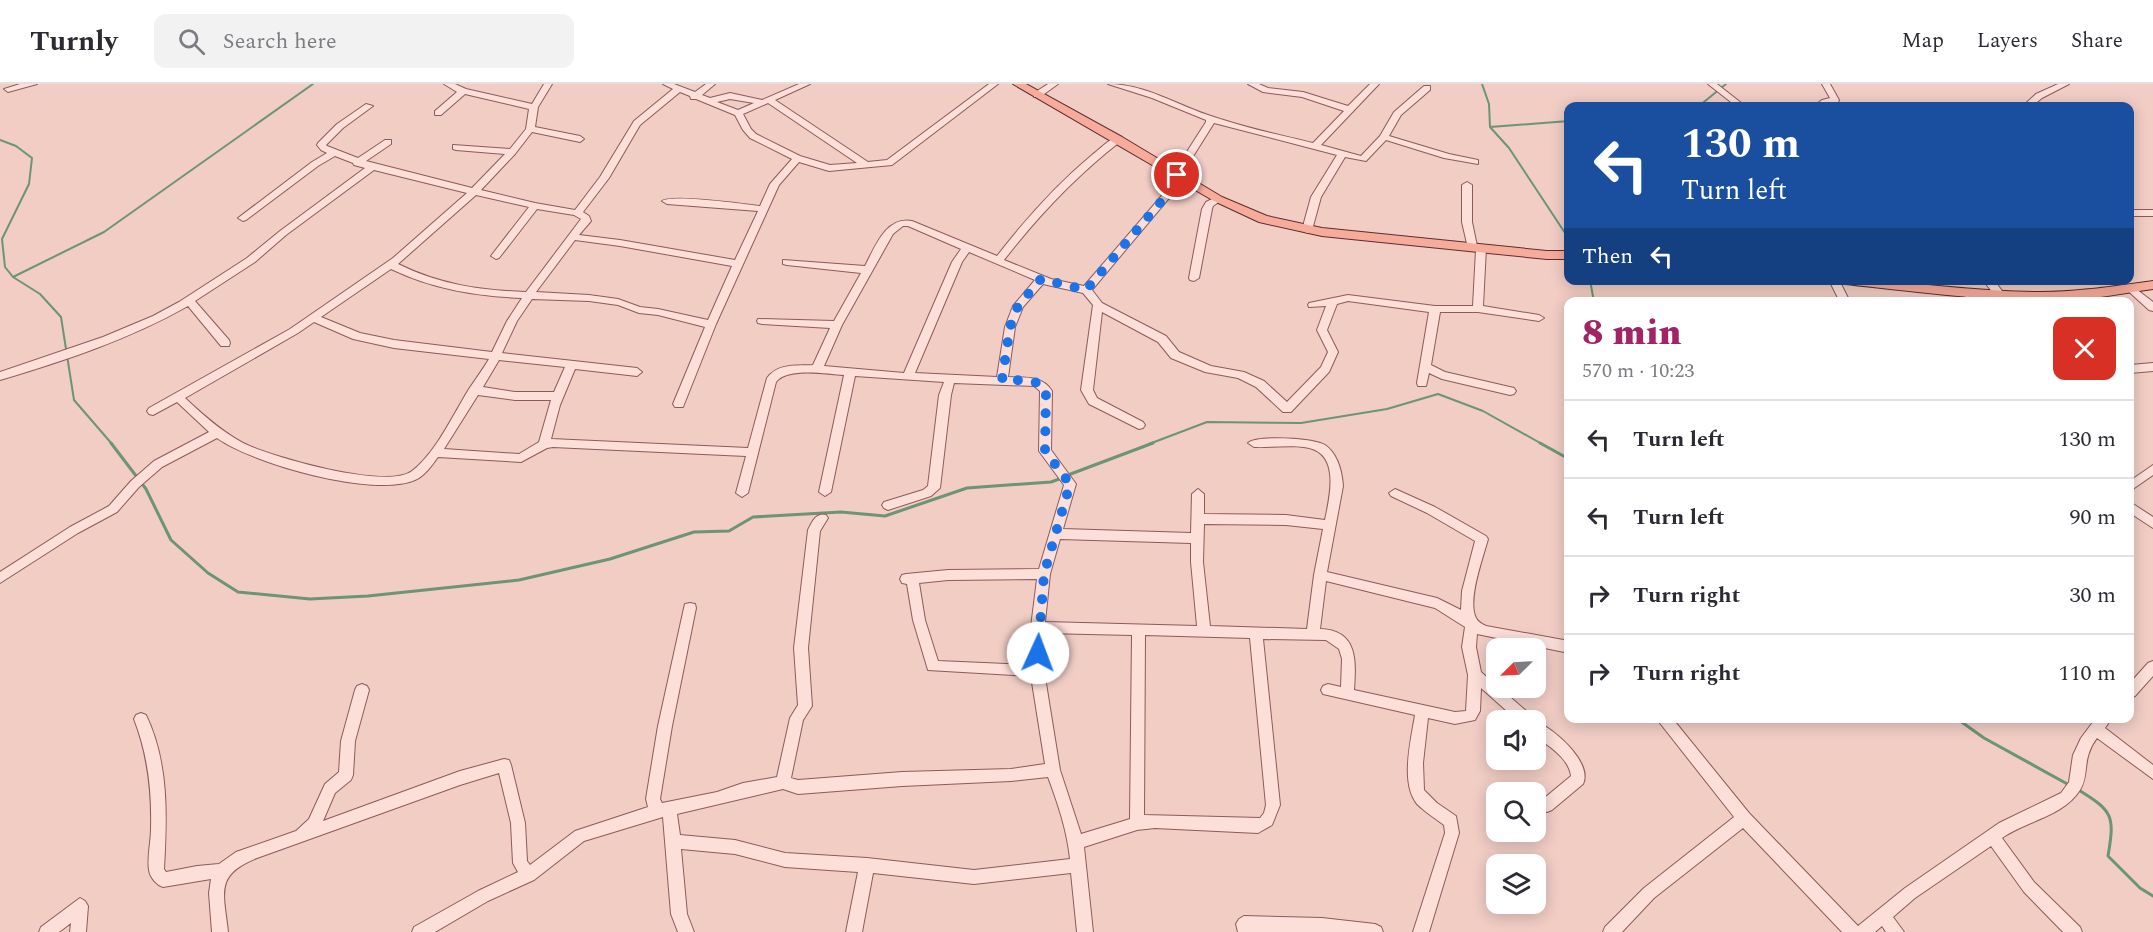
<!DOCTYPE html>
<html lang="en">
<head>
<meta charset="utf-8">
<style>
  :root { --surface:#fff; --page:#f2f2f3; --text:#2b2b33; --muted:#7c7c81; --line:#e1e1e2; --accent:#a12464 }
  body { margin:0; font-family:Spectral,serif; background:var(--page); color:var(--text); height:100vh; display:flex; flex-direction:column; font-size:22px; white-space:nowrap }
  * { box-sizing:border-box; margin:0 }
  p { font-size:20px; color:var(--muted) }
  .icon { flex:none; width:33px; height:33px; fill:none; stroke:currentColor; stroke-width:2; stroke-linecap:round; stroke-linejoin:round }
  .map { position:relative; flex:1; overflow:hidden }
  .details { position:absolute; left:1564px; top:213px; width:570px; height:426px; display:flex; flex-direction:column; background:var(--surface); border-radius:12px; box-shadow:0 3px 15px #0003 }
  .details>* { flex:none }
  .guide { position:absolute; left:1564px; top:18px; width:570px; height:183px; border-radius:12px; box-shadow:0 3px 15px #0003; background:#1a4fa0; color:#fff; overflow:hidden }
  .needle { width:39px; rotate:246deg }
  .fabs { position:absolute; left:1486px; top:554px; display:grid; gap:12px }
  .fabs a { display:grid; place-items:center; width:60px; height:60px; border-radius:12px; background:var(--surface); box-shadow:0 3px 15px #0003; font-size:30px }
  .pin { position:absolute; display:grid; place-items:center; width:51px; height:51px; color:#fff; margin:-26px; border:3px solid #fff; border-radius:50%; box-shadow:0 2px 6px #0007 }
  .me { position:absolute; width:66px; margin:-33px; rotate:2deg; stroke-linejoin:round; filter:drop-shadow(0 0 4px #0008) }
  .turn { display:flex; align-items:center; gap:21px; height:126px; padding:0 18px; font-size:27px }
  .turn .icon { width:78px; height:78px; stroke-width:2.5 }
  .turn b { display:block; font-size:42px; line-height:51px }
  .then { display:flex; align-items:center; height:57px; padding:0 18px; background:#0003; gap:12px; font-size:22px }
  .round { display:grid; place-items:center; flex:none; width:63px; height:63px; border-radius:12px; background:var(--page) }
  .headline { display:flex; align-items:center; justify-content:space-between; height:102px; padding:0 18px }
  h1 { font-size:36px; font-weight:800; line-height:45px; color:var(--accent) }
  ul { padding:0; list-style:none }
  li { display:flex; align-items:center; gap:18px; height:78px; padding:0 18px; border-top:2px solid var(--line) }
  li div { flex:1 }
  li b { display:block; font-size:22px }
  li em { font-style:normal }
  header { display:flex; align-items:center; gap:36px; box-sizing:border-box; height:84px; padding:0 30px; background:var(--surface); border-bottom:2px solid var(--line) }
  header strong { font-size:28px }
  nav { display:flex; gap:33px; margin-inline-start:auto; font-size:21px }
  .search { width:420px; height:54px; background:var(--page); display:flex; align-items:center; gap:15px; box-sizing:border-box; padding:0 21px; border-radius:12px; color:var(--muted); font-size:22px }
  .map>svg:first-child { display:block }
</style>
</head>
<body>
<header>
<strong>Turnly</strong>
<div class="search"><svg class="icon" aria-label="search" viewBox="0 0 24 24"><circle cx="10" cy="10" r="6"/><path d="M15 15l6 6"/></svg>Search here</div>
<nav><a>Map</a><a>Layers</a><a>Share</a></nav>
</header>
<div class="map">
<svg width="2153" height="848" viewBox="0 0 2153 848">
  <rect width="100%" height="100%" fill="#f1cdc4"/>
  <g fill="none" stroke-linecap="round" stroke-linejoin="round">
    <path stroke="#6c9476" stroke-width="2" d="M1482,0L1489,20L1490,43L1509,64L1569,155
      M1699,22L1726,0
      M1490,43L1569,37
      M0,56L16,62L32,74L29,100L2,155L5,183L13,193L40,210L61,233L74,316L112,360
      M13,193L104,148L313,0
      M1590,196L1594,218
      M1149,360L1207,338L1301,339L1387,325L1438,310L1483,327L1542,360"/>
    <path stroke="#6c9476" stroke-width="3" d="M111,359L146,405L171,456L208,489L238,508L310,515L368,512L519,496L610,475L694,448L729,447L753,433L841,428L885,432L967,404L1051,398L1062,394
      M1540,359L1569,375
      M1068,391L1153,359
      M1956,634L1984,654L2071,702
      M2077,705C2113,727 2115,731 2108,772L2140,804L2153,812"/>
    <defs>
      <path id="minor" d="M20,0H37L8,8L4,5Z
        M444,0H455L466,5L532,20L544,0H552L538,23L535,43L580,52L584,55L580,58L532,48L515,70L481,106L535,119L575,126L600,93L634,37L673,5L663,0H674L695,8L706,0H715L702,11L710,14L730,9L762,16L799,0H810L775,16L868,78L887,76L989,0H998L892,81L829,87L799,78L779,101L716,240L683,323H675L673,320L705,243L658,231L639,229L618,221L589,217L532,215L517,237L502,269L637,284L642,288L637,292L575,285L560,321L551,355L748,364L767,294C778,279 796,282 813,281L830,244L762,240L758,239L757,237L758,235L834,237L861,189L787,181L783,180V176L865,182C875,163 886,132 912,137L997,172C1025,136 1056,101 1092,71C1100,65 1108,56 1118,52L1122,55L1121,57C1077,91 1039,131 1004,176L1051,195L1084,202L1177,94L1172,91L1206,38V36L1152,14L1108,0C1146,0 1178,22 1214,33C1246,44 1280,51 1313,59L1344,27L1302,13L1263,8L1248,0H1259L1268,4L1303,8L1348,22L1370,0H1379L1321,61L1361,72L1380,52L1394,28L1424,2H1430V6L1401,31L1389,52L1449,70L1478,76V80L1444,74L1386,56L1366,77L1345,73L1321,113L1312,146L1307,149L1302,146L1311,113L1337,71L1214,39L1182,90L1187,93L1185,95L1092,206L1102,219L1166,252L1179,268L1211,282L1244,288L1264,297L1287,318L1321,283L1328,268L1317,246L1326,222L1309,223L1308,221L1309,219L1348,211L1435,222H1473L1476,166H1470L1468,164L1462,138V101L1467,98L1472,101V138L1477,162L1481,161L1486,164L1483,222L1539,231L1544,234L1539,237L1478,228H1440L1431,281L1445,288L1514,304L1516,307L1514,310L1510,311L1442,295L1429,289L1426,302H1418L1417,299L1429,228L1348,217L1337,220L1327,246L1338,268L1329,288L1291,328H1283L1256,303L1238,294L1205,288L1171,274L1158,258L1102,228L1093,306L1097,314L1143,338L1145,341L1143,344L1139,345L1089,320L1081,306L1093,221L1083,209L1043,200L1023,223L1015,243L1008,293C1025,294 1042,291 1052,307L1051,366L1076,400L1063,445L1191,449L1192,410L1198,405L1204,410V430L1286,431L1325,436C1329,416 1339,377 1315,366C1300,359 1271,364 1254,363L1248,359C1256,351 1314,354 1325,361C1338,370 1342,388 1343,402L1327,488L1437,514L1461,526L1462,507L1475,457L1427,429L1391,412L1389,409L1395,405L1435,423L1486,452L1488,455C1483,474 1467,516 1476,534C1478,538 1482,540 1486,542L1569,557V569L1477,550L1476,563L1481,588L1532,632L1534,636H1517L1481,604L1480,627L1475,636L1455,640L1428,634L1423,679L1424,706L1437,719L1456,732L1459,749L1429,848H1413L1445,749L1444,741C1435,734 1425,728 1417,720C1400,699 1411,656 1415,631L1323,610L1321,606L1323,602L1328,600L1341,603L1342,575L1339,565L1326,556L1263,555L1280,721L1272,741L1258,749L1155,744L1137,746L1084,763L1093,848H1077L1071,789L974,800L873,789L862,848H846L858,788L785,783L735,770L681,765L687,830L694,848H678L671,830L663,733L584,757L534,796L488,817L435,848H412L414,843L478,807L518,788L513,779L511,739L499,689L460,701L257,774C214,791 224,809 228,848H212L209,809L211,795L163,803C157,801 150,794 149,786C147,773 151,758 151,745C152,706 148,671 134,635L136,631L141,629L146,631C169,679 167,732 164,785L166,788L197,782L219,780L236,768L296,747L309,735L325,700L339,688L341,657L355,606L357,602L362,600L367,602L369,606L355,657L353,691L351,696L335,709L323,737L460,687L504,675L509,676L511,681L525,739L527,777L530,781L575,747L648,723L646,715L658,642L684,524L685,520L690,519L695,520L696,524L672,642L660,715L662,719L717,708L743,699L777,693L790,634L798,621L794,564L808,446C812,438 816,428 826,431L828,434L820,447L808,564L812,622L803,636L791,694L798,696L902,688L1011,685L1045,680L1031,592L928,586L913,536L907,500L902,499L900,495L902,491L906,490L948,486L1039,485L1064,401L1039,367L1040,307L1034,302L954,299L951,311L940,404L931,412L888,426L884,424L882,421L884,418L923,406L928,402L939,311L944,298L855,292L831,408L825,412L819,408L844,291C827,290 787,283 776,298L748,409L742,413L736,409L746,372L553,363L547,364L521,378L438,373C432,381 425,392 415,396C374,414 253,380 217,354L162,383L139,403L117,428L78,449L0,499V488L70,443L109,422L131,397L154,377L209,348L177,318L153,331L149,330L147,327L149,324L290,245L393,174L467,109L374,86L286,151L255,178L195,217L229,256L230,259L229,262H221L188,222C130,255 64,277 0,296V288L103,253L153,232L179,218L247,174L280,147L365,84L354,81L353,79L335,72L318,82L246,136L243,137L238,134L312,78L327,69L321,66L317,61L318,59L337,40L366,20L373,22L343,44L326,61L327,62L358,74L385,56H391V60L366,77L472,104L505,70L456,66L453,65V61L510,65L526,45L529,25L465,10L441,31H435V27L457,8ZM680,8L690,12L691,15H696L735,31L743,46L750,54L792,75L770,100L760,122C744,120 672,110 662,117L667,120L758,127L735,176L620,156L579,151L591,137L589,132L583,128L609,94L640,41ZM730,15L754,19L738,26L717,18ZM768,19L857,79L830,81L800,72L756,50L751,45L743,30ZM476,111L529,123L491,172L496,175L499,174L537,125L574,131L581,135L526,208C479,206 441,201 398,180ZM903,142H908L961,165L952,178L904,289L824,282L842,241L893,150ZM575,156L620,162L732,182L708,236L658,225L640,223L618,215L589,211L536,208ZM969,168L1035,196L1013,222L1005,243L997,293L915,289L962,178ZM391,185C433,205 475,212 522,214L507,237L492,268L394,256L360,249L321,233ZM314,238L353,255L394,264L489,275C483,285 475,296 469,305C454,329 436,369 412,387C387,406 271,373 243,359C221,347 203,331 185,314L298,249ZM499,276L565,283L554,308H515L483,303ZM478,311L515,316H551L539,358L519,370L444,365ZM1204,440L1286,441L1323,445L1314,491L1307,545L1210,542L1203,478ZM1060,455L1191,459V478L1197,542L1045,538L1050,490ZM1037,495L1031,543L1030,581L938,577L925,536L919,499L948,496ZM1326,497L1435,524L1465,543L1462,563L1468,591L1466,627L1455,628L1354,606C1356,577 1358,546 1320,545ZM1044,549L1132,551L1130,735L1081,750L1060,686L1044,587ZM1145,551L1250,554L1266,721L1264,729L1260,734L1144,731ZM1048,693C1058,720 1067,746 1070,775L974,786L867,774L785,769L735,756L680,751L677,730L783,705L798,710L902,702L1011,697Z
        M1048,0H1058L1040,13H1034V9Z
        M1708,0H1717L1745,22H1736Z
        M1822,0H1830L1839,16L1838,18L1823,22H1814L1822,16L1830,14Z
        M2058,0H2069L2042,14L2032,22H2023L2036,10Z
        M1218,112L1223,115L1213,122L1212,125L1199,194L1194,197L1190,196L1189,194L1202,125L1206,118Z
        M2130,126H2153V132H2130Z
        M1829,196H1839L1850,218H1840Z
        M1983,196H1994L2005,211L2004,213H1996Z
        M2131,201L2153,218V227L2149,226L2127,206V202Z
        M1968,205L1972,206L1979,218H1969L1963,208Z
        M2153,279V287L2130,289V281Z
        M2153,381V391L2130,407V397Z
        M2130,418L2153,433V444L2130,429Z
        M2153,577V592L2135,612L2130,614V599L2148,579Z
        M1656,634H1672L1749,729L1858,842L1905,804L1999,739L2061,709L2069,698L2073,671L2081,654L2096,634H2112L2105,644L2153,681V695L2097,654C2081,675 2090,690 2080,706C2064,732 2026,737 2002,754L2034,798L2080,843L2082,848H2063L2024,808L1991,762L1915,814L1893,833L1904,848H1886L1882,842L1875,848H1842L1743,744L1654,814L1622,848H1603L1605,843L1644,804L1734,733Z
        M1536,638C1554,644 1593,679 1583,700L1552,726L1547,728L1542,726L1540,721L1542,716L1571,692C1569,674 1549,663 1536,652Z
        M80,814L85,817L88,822L86,848H70L71,839L59,848H39L41,843Z
        M1244,832L1322,834L1375,840L1381,843L1383,848H1238L1236,840L1239,835Z"/>
      <path id="major" d="M1013,0H1026L1122,53L1222,113L1267,132L1322,144L1547,167H1569V175H1547L1322,152L1259,138L1214,117Z
        M1839,196C1906,196 1972,208 2040,208C2078,208 2115,202 2153,197V205C2124,209 2095,215 2066,216C1992,218 1918,208 1845,200Z"/>
    </defs>
    <use href="#minor" stroke="#8e5a59" stroke-width="2"/>
    <use href="#major" stroke="#5b2d2f" stroke-width="2"/>
    <use href="#minor" fill="#fbdfd8" fill-rule="evenodd"/>
    <use href="#major" fill="#f7ab9a" fill-rule="evenodd"/>
  </g>
  <g fill="none" stroke-linecap="round" stroke-linejoin="round">
    <path stroke="#1a73e8" stroke-width="10" stroke-dasharray="0 18" d="M1038,569L1044,490L1070,400L1045,367L1046,307C1039,293 1016,297 1002,296L1010,243L1018,222L1041,195L1086,206L1182,93L1177,91"/>
  </g>
</svg>
<div class="fabs">
<a><svg class="needle" viewBox="-14 -14 28 28"><path d="M0-13l5 13h-10z" fill="#e53935"/><path d="M0 13l5-13h-10z" fill="#7c7c81"/></svg></a>
<a><svg class="icon" aria-label="sound" viewBox="0 0 24 24"><path d="M4 9h4l5-4v14l-5-4H4zM17 9q2 3 0 6"/></svg></a>
<a><svg class="icon" aria-label="search" viewBox="0 0 24 24"><circle cx="10" cy="10" r="6"/><path d="M15 15l6 6"/></svg></a>
<a><svg class="icon" aria-label="layers" viewBox="0 0 24 24"><path d="M12 4l9 5-9 5-9-5zM3 14l9 5 9-5"/></svg></a>
</div>
<div class="pin" style="left:1177px;top:91px;background:#d93025"><svg class="icon" aria-label="arrive" viewBox="0 0 24 24"><path d="M6 21V4h12l-3 4 3 4H6"/></svg></div>
<svg class="me" style="left:1038px;top:569px" viewBox="-20 -20 40 40"><circle r="19" fill="#fff"/><path d="M0-13L10 11 0 6-10 11z" fill="#1a73e8"/></svg>
<div class="guide">
<div class="turn"><svg class="icon" aria-label="left" viewBox="0 0 24 24"><path d="M17 20v-9H6M10 6l-5 5 5 5"/></svg><div><b>130 m</b>Turn left</div></div>
<div class="then">Then<svg class="icon" aria-label="left" viewBox="0 0 24 24"><path d="M17 20v-9H6M10 6l-5 5 5 5"/></svg></div>
</div>
<section class="details">
<div class="headline"><div><h1>8 min</h1><p>570 m · 10:23</p></div><a class="round" style="background:#d93025;color:#fff"><svg class="icon" aria-label="close" viewBox="0 0 24 24"><path d="M6 6l12 12M18 6L6 18"/></svg></a></div>
<ul>
<li><svg class="icon" aria-label="left" viewBox="0 0 24 24"><path d="M17 20v-9H6M10 6l-5 5 5 5"/></svg><div><b>Turn left</b></div><em>130 m</em></li>
<li><svg class="icon" aria-label="left" viewBox="0 0 24 24"><path d="M17 20v-9H6M10 6l-5 5 5 5"/></svg><div><b>Turn left</b></div><em>90 m</em></li>
<li><svg class="icon" aria-label="right" viewBox="0 0 24 24"><path d="M7 20v-9h11M14 6l5 5-5 5"/></svg><div><b>Turn right</b></div><em>30 m</em></li>
<li><svg class="icon" aria-label="right" viewBox="0 0 24 24"><path d="M7 20v-9h11M14 6l5 5-5 5"/></svg><div><b>Turn right</b></div><em>110 m</em></li>
</ul>
</section>
</div>
</body>
</html>
